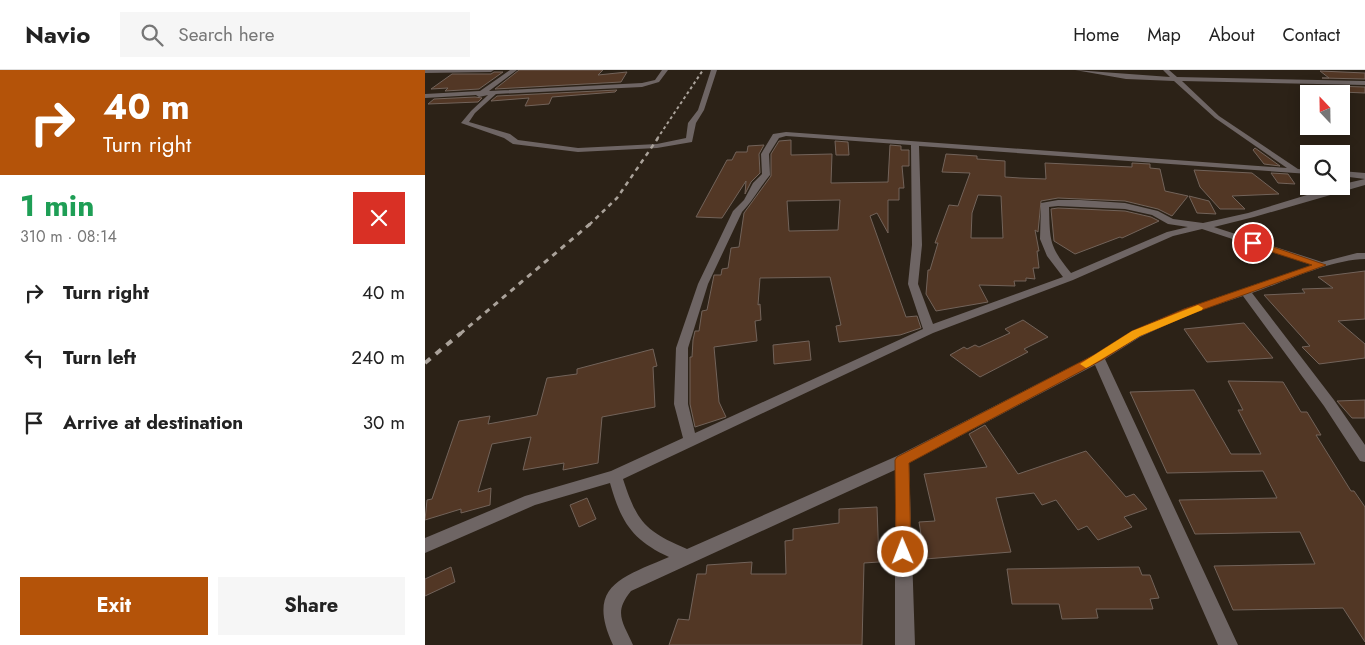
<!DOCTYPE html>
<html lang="en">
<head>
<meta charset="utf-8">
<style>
  :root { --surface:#fff; --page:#f6f6f6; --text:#222; --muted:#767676; --line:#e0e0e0; --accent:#b45309 }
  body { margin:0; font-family:Jost,sans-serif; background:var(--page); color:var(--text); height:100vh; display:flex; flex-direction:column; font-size:19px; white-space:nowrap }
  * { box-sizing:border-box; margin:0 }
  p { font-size:16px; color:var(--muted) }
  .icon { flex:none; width:28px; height:28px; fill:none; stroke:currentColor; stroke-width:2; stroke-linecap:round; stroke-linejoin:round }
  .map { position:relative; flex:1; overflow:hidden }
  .side { display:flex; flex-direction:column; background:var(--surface); width:425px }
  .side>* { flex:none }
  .hud { background:#b45309; color:#fff; overflow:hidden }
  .needle { width:32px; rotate:338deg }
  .buttons { position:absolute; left:875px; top:15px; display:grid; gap:10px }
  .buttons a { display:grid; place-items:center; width:50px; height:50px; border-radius:0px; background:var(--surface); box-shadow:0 2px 12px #0003; font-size:25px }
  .pin { position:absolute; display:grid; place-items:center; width:42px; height:42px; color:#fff; margin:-21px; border:2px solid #fff; border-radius:50%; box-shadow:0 1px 5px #0007 }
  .me { position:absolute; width:55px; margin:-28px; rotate:359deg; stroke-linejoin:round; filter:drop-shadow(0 0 4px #0008) }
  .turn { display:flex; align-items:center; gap:18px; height:105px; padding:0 20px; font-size:22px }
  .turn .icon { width:65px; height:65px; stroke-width:2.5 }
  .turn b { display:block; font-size:35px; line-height:42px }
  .round { display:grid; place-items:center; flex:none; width:52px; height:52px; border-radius:0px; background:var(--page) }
  .summary { display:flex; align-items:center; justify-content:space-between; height:85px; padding:0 20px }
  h1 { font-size:30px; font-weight:700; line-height:38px; color:#1e9e55 }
  .button { display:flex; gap:10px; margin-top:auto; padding:10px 20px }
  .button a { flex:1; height:58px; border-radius:0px; background:var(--accent); color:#fff; font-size:20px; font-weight:700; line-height:58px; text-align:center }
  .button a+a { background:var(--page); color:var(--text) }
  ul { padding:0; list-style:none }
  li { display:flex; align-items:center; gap:15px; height:65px; padding:0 20px }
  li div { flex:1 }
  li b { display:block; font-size:19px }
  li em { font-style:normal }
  header { display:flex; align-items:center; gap:30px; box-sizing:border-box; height:70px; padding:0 25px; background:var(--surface); border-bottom:1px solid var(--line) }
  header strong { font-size:24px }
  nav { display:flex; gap:28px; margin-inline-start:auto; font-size:18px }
  .search { width:350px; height:45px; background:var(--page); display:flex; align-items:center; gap:12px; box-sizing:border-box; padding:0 18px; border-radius:0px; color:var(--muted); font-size:19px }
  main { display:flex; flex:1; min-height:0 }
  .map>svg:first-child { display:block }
</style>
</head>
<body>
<header>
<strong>Navio</strong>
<div class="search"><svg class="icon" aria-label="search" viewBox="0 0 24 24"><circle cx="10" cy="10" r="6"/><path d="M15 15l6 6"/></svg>Search here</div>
<nav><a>Home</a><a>Map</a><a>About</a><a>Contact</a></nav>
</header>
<main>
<section class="side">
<div class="hud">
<div class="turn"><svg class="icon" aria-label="right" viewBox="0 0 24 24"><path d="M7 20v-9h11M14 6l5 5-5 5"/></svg><div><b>40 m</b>Turn right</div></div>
</div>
<div class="summary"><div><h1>1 min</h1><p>310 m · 08:14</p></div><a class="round" style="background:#d93025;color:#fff"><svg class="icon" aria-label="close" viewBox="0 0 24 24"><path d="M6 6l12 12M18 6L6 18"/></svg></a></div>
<ul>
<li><svg class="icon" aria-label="right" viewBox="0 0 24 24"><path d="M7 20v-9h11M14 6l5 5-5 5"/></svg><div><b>Turn right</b></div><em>40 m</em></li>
<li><svg class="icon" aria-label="left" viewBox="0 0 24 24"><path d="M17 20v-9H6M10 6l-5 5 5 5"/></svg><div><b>Turn left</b></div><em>240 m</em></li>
<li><svg class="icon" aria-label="arrive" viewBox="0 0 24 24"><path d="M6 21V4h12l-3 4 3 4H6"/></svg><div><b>Arrive at destination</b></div><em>30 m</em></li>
</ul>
<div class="button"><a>Exit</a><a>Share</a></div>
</section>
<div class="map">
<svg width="940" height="575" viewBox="0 0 940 575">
  <rect width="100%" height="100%" fill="#2c2217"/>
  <path fill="#523725" stroke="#72635a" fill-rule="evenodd" d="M94,0H178L173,5L202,2L196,12L70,19Z
    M895,1L940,3V9L897,8H904Z
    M69,2H78L54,19L20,21L23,18L6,19L27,4H66Z
    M908,16L940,17V23L916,22Z
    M192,20L190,22L127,27L124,34L100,36L104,28L66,31L72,26Z
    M50,27L57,28L53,32L3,34L9,29Z
    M366,70V85L407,84L406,113L463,112L465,75L476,76V80H484V96H477L479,118H474V130H463V163L452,143L445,146L481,247L492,246L496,258L475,265L414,272L411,256L416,255L405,207L335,208L333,235L335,234L336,250L330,251L332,271L289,277L294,332L301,347L270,357L265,334V287H267L268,270L270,261H274L277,241L282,240L289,205H296L297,199L303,198L306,178L314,177L319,143L346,106V84L354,71ZM415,130L413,160L364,161L362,131Z
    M410,71L423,72L424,85H411Z
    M339,75L334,84L335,103L326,112L320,124L321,111L297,148L271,147L302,90H307L311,82H322L323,76Z
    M830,78L855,96L839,94L828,80Z
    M521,84L552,86V89L580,91V107L595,108L621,109L620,93L707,97V93L725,94V98L735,99L740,121L763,126L747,146L733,139L700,131L633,128L616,131L613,162L610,160L614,181H612L614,198H608L610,209L601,208V211H589L590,216L554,215L563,232L511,241L501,224L503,200H505L513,173H510L524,135L533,136L545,103L517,102ZM553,125L576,126L578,168H546L547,143Z
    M769,100L827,103L854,124L807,126L820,139H795L775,117Z
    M846,103L863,104L870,114L853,113Z
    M764,126L784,131L791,144L772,143Z
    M633,138L700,141L726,147L734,151L697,168L695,167L650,184L629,171L626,139Z
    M940,201V249L913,251L940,274V288L894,294L877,277L885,276L839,225L880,223L877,219L908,218L893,207Z
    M598,250L623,267L599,279L603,282L555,307L525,285L539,277L542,279L550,275L554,277L585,263L580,259Z
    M819,253L848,288L782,292L759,259Z
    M384,271L386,290L349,294L348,275Z
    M228,279L232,296L228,297L230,337L177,347L173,393L138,400L139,393L98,400L106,367L67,374L53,422L66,418L65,435L36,443V439L0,450L2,430L7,429L34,351L65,346L63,354L112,345L122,308L152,304V299Z
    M803,311L858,312L876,342H882L896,365H891L926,421H929L940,437V572L918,538L808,540L789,496L890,494L875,462L770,464L754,430L852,428L838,401L742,403L705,322L769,320L806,384H836L813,340H818Z
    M940,330V348H927L912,331Z
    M560,355L593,404L661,381L701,427L709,424L722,439L699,447L707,457L673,470L662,456L653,460L631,430L617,435L609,423L571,428L586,482L500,489L494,452L510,451L499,404L562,397L544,364Z
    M162,428L171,449L154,457L145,435Z
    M452,437L454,492L439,493L437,575H244L253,549L264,550L272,504H281L282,495L327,492L326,504H361L360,471L368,470V459L414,453V439Z
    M26,497L30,512L0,526V509Z
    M714,497L717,505H725L734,528L725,529L728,539H671L673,548L637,549L634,534H587L582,499Z"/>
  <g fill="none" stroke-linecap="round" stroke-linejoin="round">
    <path fill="#6e6564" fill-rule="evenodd" d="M0,0H69L66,2L0,3Z
      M85,0H92L64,21L217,13L230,10L237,0H243L234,12L217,17L71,24L50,43L44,52L85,64L93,70L153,78L232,74L261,68L263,53L273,40L286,0H292L279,40L271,53L267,72L232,78L153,82L88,74L79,68L36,53L46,41L63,25L54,27L51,25L0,28V24L55,21Z
      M650,0L745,7L738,0H744L752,7L940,11V15L757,11L794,46L873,99L884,100V104L494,76L497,175L493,214L508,254L638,207L622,186L615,169L616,133L633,130H655L700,133L733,141L748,149L778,153L823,143L918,114L940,109V115L829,147L789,157L897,192L932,183H940V189C908,189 859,212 827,223L909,330L940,375V392L935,391L899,336L818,226L767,243L715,267L680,289L813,575H793L670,295L484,393L490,575H470V400L206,521C188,543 198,552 208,575H188C160,515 198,507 244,487C207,470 196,452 185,413L110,435L0,483V468L100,426L186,401L258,368L249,334L251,278L273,214L308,141L319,130L328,113L337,104L336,84L348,64L361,62L862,98L790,48L749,11L701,9ZM361,66L486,75L487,175L483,214L498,259L270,363L263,334V278L283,214L317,142C328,131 335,117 345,105L344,84L354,68ZM633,136L700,139L727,145L743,154L763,157L742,162L646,203C624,176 625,171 624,137ZM777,159L887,195L759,239L707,261L669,285L472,386L262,479C220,461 212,452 198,409L508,263L648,210L748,166Z
      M916,101L940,103V109L916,106Z"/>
    <path stroke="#aaa29a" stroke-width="2" stroke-dasharray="3 3" stroke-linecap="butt" d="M232,69L278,0"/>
    <path stroke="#aaa29a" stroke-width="2.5" stroke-dasharray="4.5 4.5" stroke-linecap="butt" d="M164,155L192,128L233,68"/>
    <path stroke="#aaa29a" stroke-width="3" stroke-dasharray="5.5 5.5" stroke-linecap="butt" d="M35,264L165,154"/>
    <path stroke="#aaa29a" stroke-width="4" stroke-dasharray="7 7" stroke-linecap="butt" d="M0,293L36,263"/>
  </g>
  <path fill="#b45309" stroke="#753606" d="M828,170L901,195L766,244L715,266L677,290L484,393L486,482L484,487L478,489L473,487L471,482L470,390L472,387L669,285L707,261L759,239L887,195L825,175L824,173Z"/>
  <path fill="#f59e0b" d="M773,235L778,238L777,240L715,266L665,296L661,298L655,294L707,261Z"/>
</svg>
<div class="buttons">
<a><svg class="needle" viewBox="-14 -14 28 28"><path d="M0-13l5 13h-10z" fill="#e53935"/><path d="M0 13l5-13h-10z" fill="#767676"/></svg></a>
<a><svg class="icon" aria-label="search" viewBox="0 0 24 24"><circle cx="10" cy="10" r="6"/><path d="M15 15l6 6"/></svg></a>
</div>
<div class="pin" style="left:828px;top:173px;background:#d93025"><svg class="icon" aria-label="arrive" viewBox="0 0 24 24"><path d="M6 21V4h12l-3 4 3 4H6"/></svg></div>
<svg class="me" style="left:478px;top:482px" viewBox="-20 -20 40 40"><circle r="17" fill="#b45309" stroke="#fff" stroke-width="3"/><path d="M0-11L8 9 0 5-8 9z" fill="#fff"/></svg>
</div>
</main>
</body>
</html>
